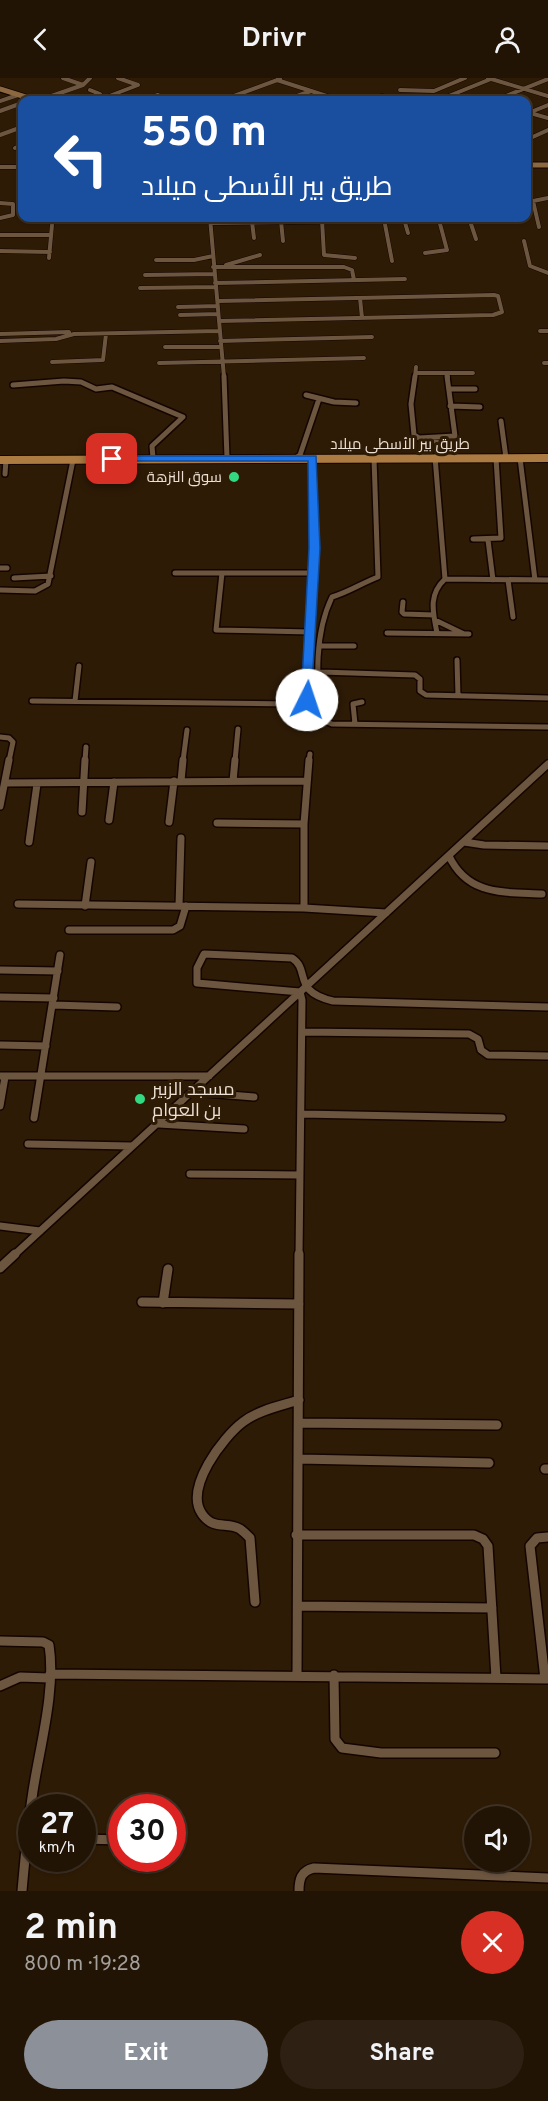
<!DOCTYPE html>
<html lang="en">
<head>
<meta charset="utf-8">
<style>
  :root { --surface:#221404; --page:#2e2113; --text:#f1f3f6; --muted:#a29e9a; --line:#3f3326; --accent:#8c9099 }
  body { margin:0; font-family:Overpass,Cairo,sans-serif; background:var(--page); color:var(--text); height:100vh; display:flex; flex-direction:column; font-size:22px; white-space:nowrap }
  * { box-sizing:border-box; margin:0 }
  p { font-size:20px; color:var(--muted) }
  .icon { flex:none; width:33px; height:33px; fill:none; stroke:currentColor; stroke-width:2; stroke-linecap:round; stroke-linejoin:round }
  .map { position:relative; height:1813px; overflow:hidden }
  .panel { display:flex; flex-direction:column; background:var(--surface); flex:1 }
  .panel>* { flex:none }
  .hud { position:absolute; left:18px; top:18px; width:513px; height:126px; border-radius:12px; box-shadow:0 2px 4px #0004,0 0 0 2px var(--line); background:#1a4fa0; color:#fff; overflow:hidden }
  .tools { position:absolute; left:464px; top:1728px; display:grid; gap:12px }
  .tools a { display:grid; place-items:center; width:66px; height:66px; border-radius:50%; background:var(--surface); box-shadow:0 2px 4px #0004,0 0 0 2px var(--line); font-size:30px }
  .speed { position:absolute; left:18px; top:1716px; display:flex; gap:12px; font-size:30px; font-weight:700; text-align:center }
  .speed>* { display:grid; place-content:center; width:78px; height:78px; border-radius:50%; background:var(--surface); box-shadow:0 2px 4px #0004,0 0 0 2px var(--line); line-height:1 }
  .speed small { font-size:15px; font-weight:400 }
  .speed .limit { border:9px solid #d22; background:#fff; color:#111 }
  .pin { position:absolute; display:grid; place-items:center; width:51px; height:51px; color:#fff; margin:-26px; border-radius:12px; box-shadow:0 3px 9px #0006 }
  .me { position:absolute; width:66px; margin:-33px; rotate:4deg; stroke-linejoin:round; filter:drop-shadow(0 0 4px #0008) }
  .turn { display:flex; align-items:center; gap:21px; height:126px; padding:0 24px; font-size:27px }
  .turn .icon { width:78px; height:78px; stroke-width:2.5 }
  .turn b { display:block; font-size:42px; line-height:51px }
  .round { display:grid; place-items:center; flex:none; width:63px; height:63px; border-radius:32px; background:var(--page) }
  .overview { display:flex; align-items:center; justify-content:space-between; height:102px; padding:0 24px }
  h1 { font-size:36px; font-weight:700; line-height:45px }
  .button { display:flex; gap:12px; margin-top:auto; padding:12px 24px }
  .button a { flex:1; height:69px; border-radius:36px; background:var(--accent); color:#fff; font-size:24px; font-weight:700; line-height:69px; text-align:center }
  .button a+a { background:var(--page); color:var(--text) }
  header { display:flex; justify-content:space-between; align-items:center; height:78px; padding:0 24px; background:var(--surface); font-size:27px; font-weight:700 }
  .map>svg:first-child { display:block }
</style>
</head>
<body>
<header><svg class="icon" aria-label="back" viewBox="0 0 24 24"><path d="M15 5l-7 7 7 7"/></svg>Drivr<svg class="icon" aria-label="person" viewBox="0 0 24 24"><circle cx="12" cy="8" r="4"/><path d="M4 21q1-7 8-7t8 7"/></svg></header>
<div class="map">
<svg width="548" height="1813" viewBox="0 0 548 1813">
  <rect width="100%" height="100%" fill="#2e1b06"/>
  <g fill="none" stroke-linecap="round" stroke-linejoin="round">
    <defs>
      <path id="street-far3" d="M63,0L83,7
        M488,0L548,18
        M277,2L336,21L334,22
        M400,12L434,13L465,0
        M40,22L83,7L90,0
        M82,22L100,16L90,12
        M99,22L138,7L118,0
        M143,22L158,17
        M223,22L280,1
        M286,22L311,13
        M367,22L382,18L398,22
        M439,22L491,1
        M496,22L548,1
        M0,23L18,17
        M0,33L22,25
        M530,35L548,40
        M526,36L548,27
        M0,57L22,49
        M526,62L548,52
        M15,70L22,67
        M0,89H22
        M0,125L13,126V137L0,140
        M210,140L224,299
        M469,140L476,161
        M384,141L392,183
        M404,141L408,155
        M435,141L478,140
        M322,142L324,177L355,180
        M281,143L283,163
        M252,144L254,160
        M211,145L439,142L447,172L425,175
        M539,149L533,123L548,120
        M0,157H51
        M524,163L530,188L548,195
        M0,173L50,174
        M49,180L52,147
        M156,182H194L213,178
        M226,187L260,177
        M213,189H344L352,192L354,202
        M145,197L214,196
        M215,205L405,201
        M140,210L216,209
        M360,220L362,240
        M218,223L494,217L498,218L502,234L493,237L219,243
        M178,229L218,228
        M180,237L218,236
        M540,253H548
        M0,256L69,254
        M0,263L56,261L74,256L219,253
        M220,263L372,259
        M165,269H221
        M52,284L103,282L106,256
        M159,285L364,280
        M544,285H548
        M416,295H473
        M447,295L448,299
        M415,299L416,289"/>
      <path id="street-far2" d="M224,298L227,380
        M415,298L411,326L414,357L419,360L455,358L447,298
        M13,307L64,303L81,304L96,311L112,309L183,339L152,368L153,380
        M449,311H475
        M306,317L334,324L356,325
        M450,328L480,329
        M501,343L506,380
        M436,360L438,379
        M435,379L445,501L548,502
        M296,380L300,377L319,321
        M374,380L378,499C362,505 349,514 332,519C314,556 317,601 320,641L332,646L548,649
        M520,380L535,502
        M5,396L6,382
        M473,461L501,460L496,380
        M488,462L493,502
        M0,490H7
        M175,495H314
        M222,495L216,552L311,554
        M14,500L51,498
        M508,502L513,539
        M0,512L35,513L48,506L73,382
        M403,524L402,534L404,536L434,537
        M435,542L464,556
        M387,555L469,556
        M437,555C433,534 428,517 445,501
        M321,568H354
        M457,582L458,618
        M320,594L415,597L420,601V613L426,617L548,620
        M32,623L291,626L306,623L315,470L313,380
        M75,623L79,588
        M355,646L353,626L362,624
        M0,659L9,660L13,664L9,683
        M85,683L86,669
        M183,683L187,652
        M235,683L238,651
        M309,683L310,676"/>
      <path id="street-far1" d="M181,703L183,682
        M233,703L235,682
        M5,705L307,703
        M0,728L9,682
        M82,734L85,682
        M109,742L114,704
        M169,744L174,703
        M217,745L304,746
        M29,764L37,706
        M464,764L484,767L548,768
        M449,778C468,818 504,814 542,816
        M18,826L304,830L386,835
        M85,828L91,784
        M179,828L181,760
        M304,830V746L309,682
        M69,852H173L180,848L186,828
        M0,892L58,893
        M0,919L54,920
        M53,927L117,929
        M303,954L469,956L478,961L481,972L488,977L548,978
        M0,967L46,968
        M0,998H209
        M193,1014L254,1019
        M0,1028L5,999
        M302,1036L502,1040
        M34,1040L60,877
        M159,1046L244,1051
        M28,1066L131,1068
        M190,1096L299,1097
        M0,1148L40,1153
        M13,1178L548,686
        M299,1178L302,922L300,914L197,905V890L204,876L292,880C311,892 291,913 333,923L548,929"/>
      <path id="street" d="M0,1190L15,1176
        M142,1224L299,1226
        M163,1225L168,1191
        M299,1345L497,1347
        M299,1381L489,1385
        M545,1391H548
        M296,1457H474L483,1461L488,1468L496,1600
        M255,1524L250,1460C247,1457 243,1453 240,1451C227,1443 214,1453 202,1436C184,1410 223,1359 243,1344C259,1332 280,1328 299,1322
        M298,1528L492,1530
        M0,1563L43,1564L49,1567C56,1611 40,1668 33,1713C28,1746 25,1779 22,1813
        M50,1596L548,1601
        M297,1597L299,1176
        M334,1597L335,1661L342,1670L381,1675H495
        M545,1601L530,1468L537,1460L548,1459
        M0,1608L20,1599L49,1600
        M82,1761L122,1762
        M299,1813C299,1801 301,1793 314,1790L548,1800"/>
      <path id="secondary" d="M0,11L35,22
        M526,87H548"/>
      <path id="primary" d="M0,382L548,380"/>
    </defs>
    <use href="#street-far3" stroke="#150500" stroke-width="5"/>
    <use href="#street-far2" stroke="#150500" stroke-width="8"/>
    <use href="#street-far1" stroke="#150500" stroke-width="10"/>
    <use href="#street" stroke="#150500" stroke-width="12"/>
    <use href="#secondary" stroke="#150500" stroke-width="7"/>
    <use href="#primary" stroke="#150500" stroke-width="10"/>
    <use href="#street-far3" stroke="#6c5640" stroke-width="4"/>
    <use href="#street-far2" stroke="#6c5640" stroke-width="5"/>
    <use href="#street-far1" stroke="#6c5640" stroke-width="7"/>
    <use href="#street" stroke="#6c5640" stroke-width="9"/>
    <use href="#secondary" stroke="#8c6841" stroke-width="5"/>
    <use href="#primary" stroke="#ac7b42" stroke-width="8"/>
  </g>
  <path fill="#1a73e8" stroke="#114b97" stroke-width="1.5" d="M112,378H316L320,470L311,624L307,625L301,622L309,470L308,383H109L108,381Z"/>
  <g fill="#33d882" stroke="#2e1b06" stroke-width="2">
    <circle cx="234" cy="399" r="6"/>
    <circle cx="140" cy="1021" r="6"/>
  </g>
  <g text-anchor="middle" stroke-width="6" stroke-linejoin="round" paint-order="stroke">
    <g font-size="15" fill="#ede0d4" stroke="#2e1b06">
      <text x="400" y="371">طريق بير الأسطى ميلاد</text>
    </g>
    <g font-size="15" fill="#ede0d4" stroke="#2e1b06" text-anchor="end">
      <text x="222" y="404">سوق النزهة</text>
    </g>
    <g font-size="18" fill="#ede0d4" stroke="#2e1b06" text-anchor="start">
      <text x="152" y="1017">مسجد الزبير<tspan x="152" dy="21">بن العوام</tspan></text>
    </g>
  </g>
</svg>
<div class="tools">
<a><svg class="icon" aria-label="sound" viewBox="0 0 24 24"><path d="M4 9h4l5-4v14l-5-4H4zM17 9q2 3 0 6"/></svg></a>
</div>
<div class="speed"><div>27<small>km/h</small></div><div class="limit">30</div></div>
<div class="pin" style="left:112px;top:381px;background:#d93025"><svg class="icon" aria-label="arrive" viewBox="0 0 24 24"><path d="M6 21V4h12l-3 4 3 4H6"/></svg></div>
<svg class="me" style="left:307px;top:622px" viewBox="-20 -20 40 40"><circle r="19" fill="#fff"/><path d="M0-13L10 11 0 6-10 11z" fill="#1a73e8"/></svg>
<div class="hud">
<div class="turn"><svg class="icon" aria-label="left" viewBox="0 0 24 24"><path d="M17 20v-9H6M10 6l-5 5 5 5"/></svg><div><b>550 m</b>طريق بير الأسطى ميلاد</div></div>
</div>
</div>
<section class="panel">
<div class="overview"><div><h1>2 min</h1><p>800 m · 19:28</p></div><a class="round" style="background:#d93025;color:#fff"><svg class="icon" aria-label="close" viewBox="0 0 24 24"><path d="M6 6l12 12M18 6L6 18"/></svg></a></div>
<div class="button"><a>Exit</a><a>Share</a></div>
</section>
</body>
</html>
